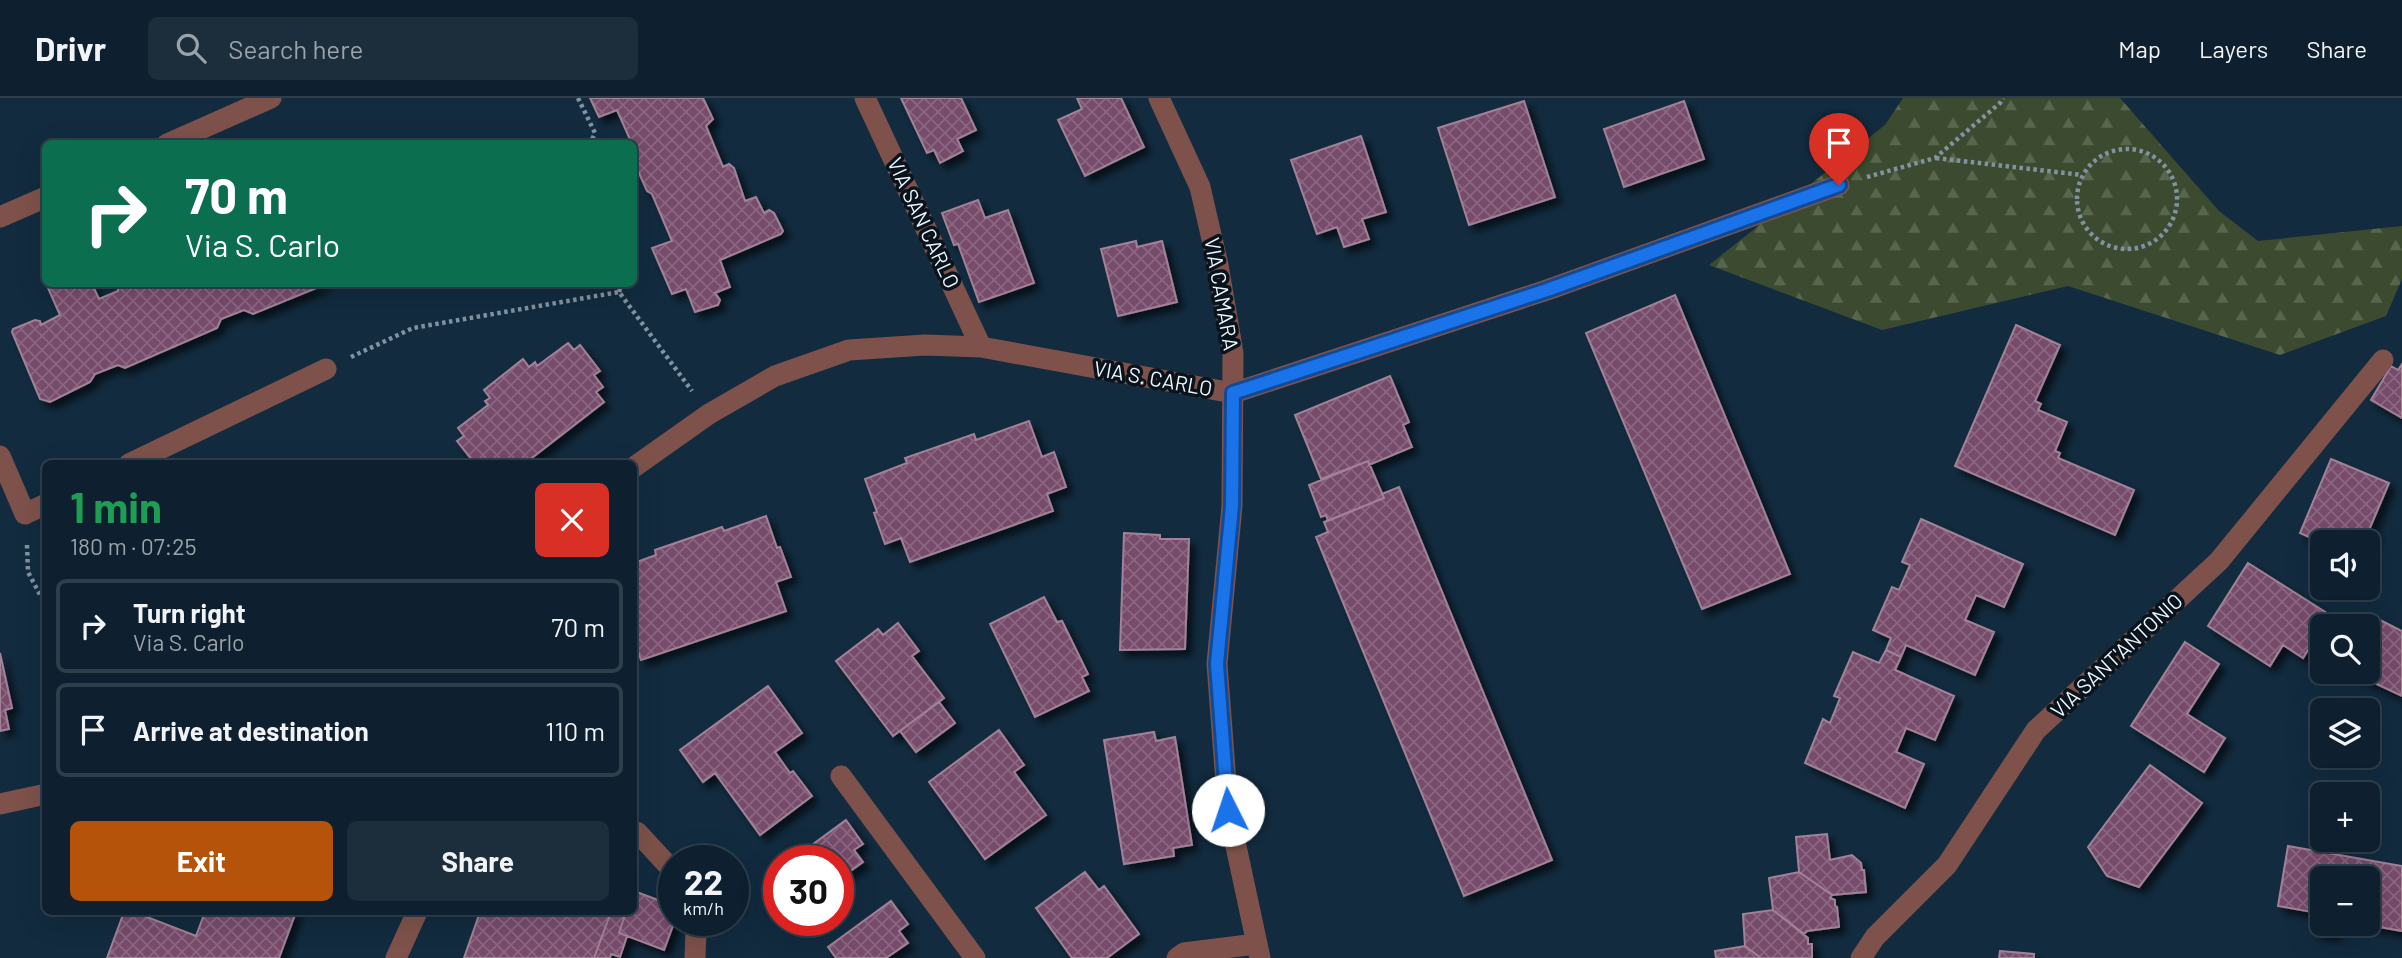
<!DOCTYPE html>
<html lang="en">
<head>
<meta charset="utf-8">
<style>
  :root { --surface:#0e202f; --page:#1c2d3b; --text:#f1f3f6; --muted:#9ba3aa; --line:#2e3e4b; --accent:#b45309 }
  body { margin:0; font-family:Barlow,sans-serif; background:var(--page); color:var(--text); height:100vh; display:flex; flex-direction:column; font-size:26px; white-space:nowrap }
  * { box-sizing:border-box; margin:0 }
  p { font-size:23px; color:var(--muted) }
  .icon { flex:none; width:38px; height:38px; fill:none; stroke:currentColor; stroke-width:2; stroke-linecap:round; stroke-linejoin:round }
  .map { position:relative; flex:1; overflow:hidden }
  .panel { position:absolute; left:42px; top:362px; width:595px; height:455px; display:flex; flex-direction:column; background:var(--surface); border-radius:10px; box-shadow:0 7px 28px #0002,0 0 0 2px var(--line) }
  .panel>* { flex:none }
  .hud { position:absolute; left:42px; top:42px; width:595px; height:147px; border-radius:10px; box-shadow:0 7px 28px #0002,0 0 0 2px var(--line); background:#0b6e4f; color:#fff; overflow:hidden }
  .controls { position:absolute; left:2310px; top:432px; display:grid; gap:14px }
  .controls a { display:grid; place-items:center; width:70px; height:70px; border-radius:10px; background:var(--surface); box-shadow:0 7px 28px #0002,0 0 0 2px var(--line); font-size:35px }
  .speed { position:absolute; left:658px; top:747px; display:flex; gap:14px; font-size:35px; font-weight:700; text-align:center }
  .speed>* { display:grid; place-content:center; width:91px; height:91px; border-radius:50%; background:var(--surface); box-shadow:0 7px 28px #0002,0 0 0 2px var(--line); line-height:1 }
  .speed small { font-size:18px; font-weight:400 }
  .speed .limit { border:10px solid #d22; background:#fff; color:#111 }
  .pin { position:absolute; display:grid; place-items:center; width:60px; height:60px; color:#fff; margin:-72px -30px; border-radius:50% 50% 50% 0; rotate:-45deg; box-shadow:0 0 7px #0007 }
  .pin .icon { rotate:45deg }
  .me { position:absolute; width:77px; margin:-38px; rotate:356deg; stroke-linejoin:round; filter:drop-shadow(0 0 5px #0008) }
  .turn { display:flex; align-items:center; gap:24px; height:147px; padding:0 28px; font-size:32px }
  .turn .icon { width:91px; height:91px; stroke-width:2.5 }
  .turn b { display:block; font-size:49px; line-height:60px }
  .round { display:grid; place-items:center; flex:none; width:74px; height:74px; border-radius:10px; background:var(--page) }
  .head { display:flex; align-items:center; justify-content:space-between; height:119px; padding:0 28px }
  h1 { font-size:42px; font-weight:700; line-height:52px; color:#1e9e55 }
  .button { display:flex; gap:14px; margin-top:auto; padding:14px 28px }
  .button a { flex:1; height:80px; border-radius:10px; background:var(--accent); color:#fff; font-size:28px; font-weight:700; line-height:80px; text-align:center }
  .button a+a { background:var(--page); color:var(--text) }
  ul { padding:0; list-style:none }
  li { display:flex; align-items:center; gap:21px; height:94px; margin:0 14px 10px; padding:0 14px; border:4px solid var(--line); border-radius:10px }
  li div { flex:1 }
  li b { display:block; font-size:26px }
  li em { font-style:normal }
  header { display:flex; align-items:center; gap:42px; box-sizing:border-box; height:98px; padding:0 35px; background:var(--surface); border-bottom:2px solid var(--line) }
  header strong { font-size:33px }
  nav { display:flex; gap:38px; margin-inline-start:auto; font-size:24px }
  .search { width:490px; height:63px; background:var(--page); display:flex; align-items:center; gap:18px; box-sizing:border-box; padding:0 24px; border-radius:10px; color:var(--muted); font-size:26px }
  .map>svg:first-child { display:block }
</style>
</head>
<body>
<header>
<strong>Drivr</strong>
<div class="search"><svg class="icon" aria-label="search" viewBox="0 0 24 24"><circle cx="10" cy="10" r="6"/><path d="M15 15l6 6"/></svg>Search here</div>
<nav><a>Map</a><a>Layers</a><a>Share</a></nav>
</header>
<div class="map">
<svg width="2402" height="860" viewBox="0 0 2402 860">
  <defs>
    <pattern id="forest-firs" width="22" height="20" patternUnits="userSpaceOnUse" patternTransform="scale(1.75)"><rect width="22" height="20" fill="#3c4b2f"/><path d="M5 1l3.5 6h-7zM16 11l3.5 6h-7z" fill="#58664e"/></pattern>
    <pattern id="building-cross-hatch" width="8" height="8" patternUnits="userSpaceOnUse" patternTransform="scale(1.75)"><rect width="8" height="8" fill="#774b6b"/><path d="M0 0l8 8M0 8l8-8" fill="none" stroke="#8b6681"/></pattern>
    <filter id="shadow"><feDropShadow dx="6" dy="6" stdDeviation="3.5" flood-color="#0009"/></filter>
  </defs>
  <rect width="100%" height="100%" fill="#122b3f"/>
  <path fill="url(#forest-firs)" d="M1903,0H2120L2219,113L2258,143L2402,128V181L2386,218L2280,257L2068,188L1882,232L1709,167L1885,27Z"/>
  <path fill="url(#building-cross-hatch)" stroke="#a18297" stroke-width="2" filter="url(#shadow)" d="M590,0H703L713,21L706,28L723,69L729,66L734,70L745,103L756,99L764,115L769,112L774,115L783,133L781,136L720,162L730,189L715,195L720,202L718,207L695,214L686,191L672,196L652,150L672,143L652,96L647,93L634,64L636,55L634,46H632L617,12L599,19Z
    M901,0H961L976,32L957,41L963,53L940,65L934,52L927,55Z
    M1077,0H1121L1144,49L1085,78L1058,22L1082,11Z
    M1524,3L1555,99L1469,127L1438,30Z
    M1684,3L1704,61L1624,89L1604,31Z
    M1361,38L1386,114L1362,121L1369,141L1344,149L1337,129L1317,136L1291,62Z
    M978,102L985,120L1008,112L1034,185L979,204L958,146L954,147L942,115Z
    M1136,143L1137,149L1162,143L1177,204L1118,218L1101,151Z
    M51,186H92L99,201L118,193L119,186H326L253,216L244,212L221,221L217,230L125,270L118,267L95,276L90,284L50,304L40,301L12,234L13,231L35,222L40,223L41,227L60,217L48,190Z
    M1675,197L1790,476L1702,511L1586,235Z
    M2016,227L2060,247L2035,303L2041,306L2038,312L2067,324L2055,353L2060,355L2058,360L2134,392L2115,437L1955,368Z
    M568,245L574,252L580,247L600,273L594,277L603,289L596,294L604,304L524,366H475L457,343L464,338L458,330L488,307L485,303L490,300L484,292L523,261L529,269L535,264L537,268Z
    M2402,266V320L2371,302L2391,268L2398,272Z
    M1390,278L1409,324L1403,327L1412,349L1369,367L1368,363L1321,381L1295,317Z
    M1029,323L1042,359L1054,354L1066,389L1047,396L1053,413L910,464L901,440L885,446L874,415L877,414L865,381L907,365L905,360L974,336L976,342Z
    M2331,361L2389,385L2369,432L2375,434L2368,450V444L2322,445L2300,435Z
    M1368,363L1384,400L1328,423L1326,417L1321,419L1309,387Z
    M1399,389L1552,762L1464,798L1316,439L1328,434L1324,424L1384,400L1382,396Z
    M766,418L777,450L780,449L791,479L776,484L786,513L641,562L635,545L634,546V465L656,457L655,452L722,429L724,433Z
    M1921,421L2023,466L2004,509L1976,497L1965,522L1994,534L1975,577L1906,547L1901,559L1886,552L1891,540L1873,532L1892,489L1899,492L1910,467L1902,464Z
    M1124,435L1160,437V441H1189L1185,551L1120,552Z
    M2248,465L2330,517L2303,560L2283,547L2270,568L2208,528Z
    M1044,499L1057,524L1062,523L1088,576L1082,579L1089,593L1035,619L990,526Z
    M2376,520L2402,533V598L2351,574H2368V538Z
    M898,525L919,553L912,558L944,600L893,638L836,563L878,531L883,537Z
    M2185,544L2219,566L2187,616L2225,640L2204,674L2131,628Z
    M1886,552L1901,559L1895,572L1954,598L1935,642L1906,630L1896,654L1924,666L1905,710L1805,665L1823,621L1830,625L1840,600L1834,598L1853,554L1879,565Z
    M0,555L12,610L5,612L9,631L0,633Z
    M768,588L802,635L775,654L790,675L793,673L812,698L760,737L715,675L703,684L680,652Z
    M939,604L955,625L916,654L900,633Z
    M999,632L1024,667L1014,674L1046,717L985,761L929,684Z
    M1154,634L1156,643L1175,639L1192,747L1173,750L1174,758L1124,766L1104,642Z
    M2150,667L2202,705L2139,789L2107,778L2088,749Z
    M846,722L863,746L854,752L863,764L838,782V763H790Z
    M1827,736L1830,762L1852,757L1861,765L1862,772H1864L1866,794L1832,797L1799,774L1796,739Z
    M2288,748L2402,768V833L2362,826H2368V780H2322V826H2336L2334,837L2315,834L2318,815L2278,808Z
    M1085,774L1099,792L1104,788L1139,836L1107,860H1072L1036,810Z
    M1799,774L1832,797L1830,800L1835,802V808L1837,809L1839,829L1807,833L1804,836L1773,812L1769,780Z
    M634,793L674,808L675,822L664,852L619,835L626,814H634Z
    M891,803L908,826L899,833L908,845L886,860H836L828,849Z
    M1773,812L1808,840V846H1812V860H1761L1745,848L1743,816Z
    M124,814H134L196,838L205,814H296L279,860H107Z
    M480,814H611L594,860H464Z
    M611,814H626L619,835L627,838L620,859L611,856L610,860H594Z
    M1745,848L1761,860H1716L1715,853Z
    M2000,853L2034,856V860H1999Z"/>
  <g fill="none" stroke-linecap="round" stroke-linejoin="round">
    <path stroke="#8192a0" stroke-width="4.5" stroke-dasharray="3.5 3.5" stroke-linecap="butt" d="M578,0L595,35L590,46
      M2077 101a50 50 0 1 1 100 0a50 50 0 1 1-100 0Z
      M1936,60L2082,77
      M1867,79L1935,60L2000,5L2003,0
      M634,135L636,136L634,144
      M619,194L622,186
      M351,259L413,230L619,194L692,293
      M27,447L28,474L46,508"/>
    <path stroke="#7e524b" stroke-width="21" d="M865,0L981,249
      M1159,0L1200,89L1218,167L1233,255L1232,408L1217,566L1228,711L1260,860
      M167,46L271,0
      M0,119L46,99
      M0,358L25,416L46,406
      M129,366L326,271
      M634,369L709,316L775,278L849,252L925,247L981,249L1233,295L1547,192L1839,87
      M841,678L975,860
      M0,706L46,696
      M634,733L638,735L674,774
      M692,822L696,834L695,860
      M396,860L417,814
      M1177,860L1184,855L1256,846
      M1861,860L1875,839L1947,767L2036,632L2219,463L2383,262"/>
  </g>
  <g fill="none" stroke-linecap="round" stroke-linejoin="round">
    <defs>
      <path id="route" d="M1228,712L1217,566L1232,408L1233,295L1547,192L1839,87"/>
    </defs>
    <use href="#route" stroke="#114b97" stroke-width="18"/>
    <use href="#route" stroke="#1a73e8" stroke-width="12"/>
  </g>
  <g text-anchor="middle" stroke-width="7" stroke-linejoin="round" paint-order="stroke">
    <g font-size="21" fill="#edf6fe" stroke="#08131c">
      <text transform="translate(923 125) rotate(65)" y="7">VIA SAN CARLO</text>
      <text transform="translate(1221 196) rotate(80)" y="7">VIA CAMARA</text>
      <text transform="translate(1153 281) rotate(10)" y="7">VIA S. CARLO</text>
      <text transform="translate(2117 558) rotate(-43)" y="7">VIA SANT'ANTONIO</text>
    </g>
  </g>
</svg>
<div class="controls">
<a><svg class="icon" aria-label="sound" viewBox="0 0 24 24"><path d="M4 9h4l5-4v14l-5-4H4zM17 9q2 3 0 6"/></svg></a>
<a><svg class="icon" aria-label="search" viewBox="0 0 24 24"><circle cx="10" cy="10" r="6"/><path d="M15 15l6 6"/></svg></a>
<a><svg class="icon" aria-label="layers" viewBox="0 0 24 24"><path d="M12 4l9 5-9 5-9-5zM3 14l9 5 9-5"/></svg></a>
<a>+</a>
<a>−</a>
</div>
<div class="speed"><div>22<small>km/h</small></div><div class="limit">30</div></div>
<div class="pin" style="left:1839px;top:87px;background:#d93025"><svg class="icon" aria-label="arrive" viewBox="0 0 24 24"><path d="M6 21V4h12l-3 4 3 4H6"/></svg></div>
<svg class="me" style="left:1228px;top:712px" viewBox="-20 -20 40 40"><circle r="19" fill="#fff"/><path d="M0-13L10 11 0 6-10 11z" fill="#1a73e8"/></svg>
<div class="hud">
<div class="turn"><svg class="icon" aria-label="right" viewBox="0 0 24 24"><path d="M7 20v-9h11M14 6l5 5-5 5"/></svg><div><b>70 m</b>Via S. Carlo</div></div>
</div>
<section class="panel">
<div class="head"><div><h1>1 min</h1><p>180 m · 07:25</p></div><a class="round" style="background:#d93025;color:#fff"><svg class="icon" aria-label="close" viewBox="0 0 24 24"><path d="M6 6l12 12M18 6L6 18"/></svg></a></div>
<ul>
<li><svg class="icon" aria-label="right" viewBox="0 0 24 24"><path d="M7 20v-9h11M14 6l5 5-5 5"/></svg><div><b>Turn right</b><p>Via S. Carlo</p></div><em>70 m</em></li>
<li><svg class="icon" aria-label="arrive" viewBox="0 0 24 24"><path d="M6 21V4h12l-3 4 3 4H6"/></svg><div><b>Arrive at destination</b></div><em>110 m</em></li>
</ul>
<div class="button"><a>Exit</a><a>Share</a></div>
</section>
</div>
</body>
</html>
